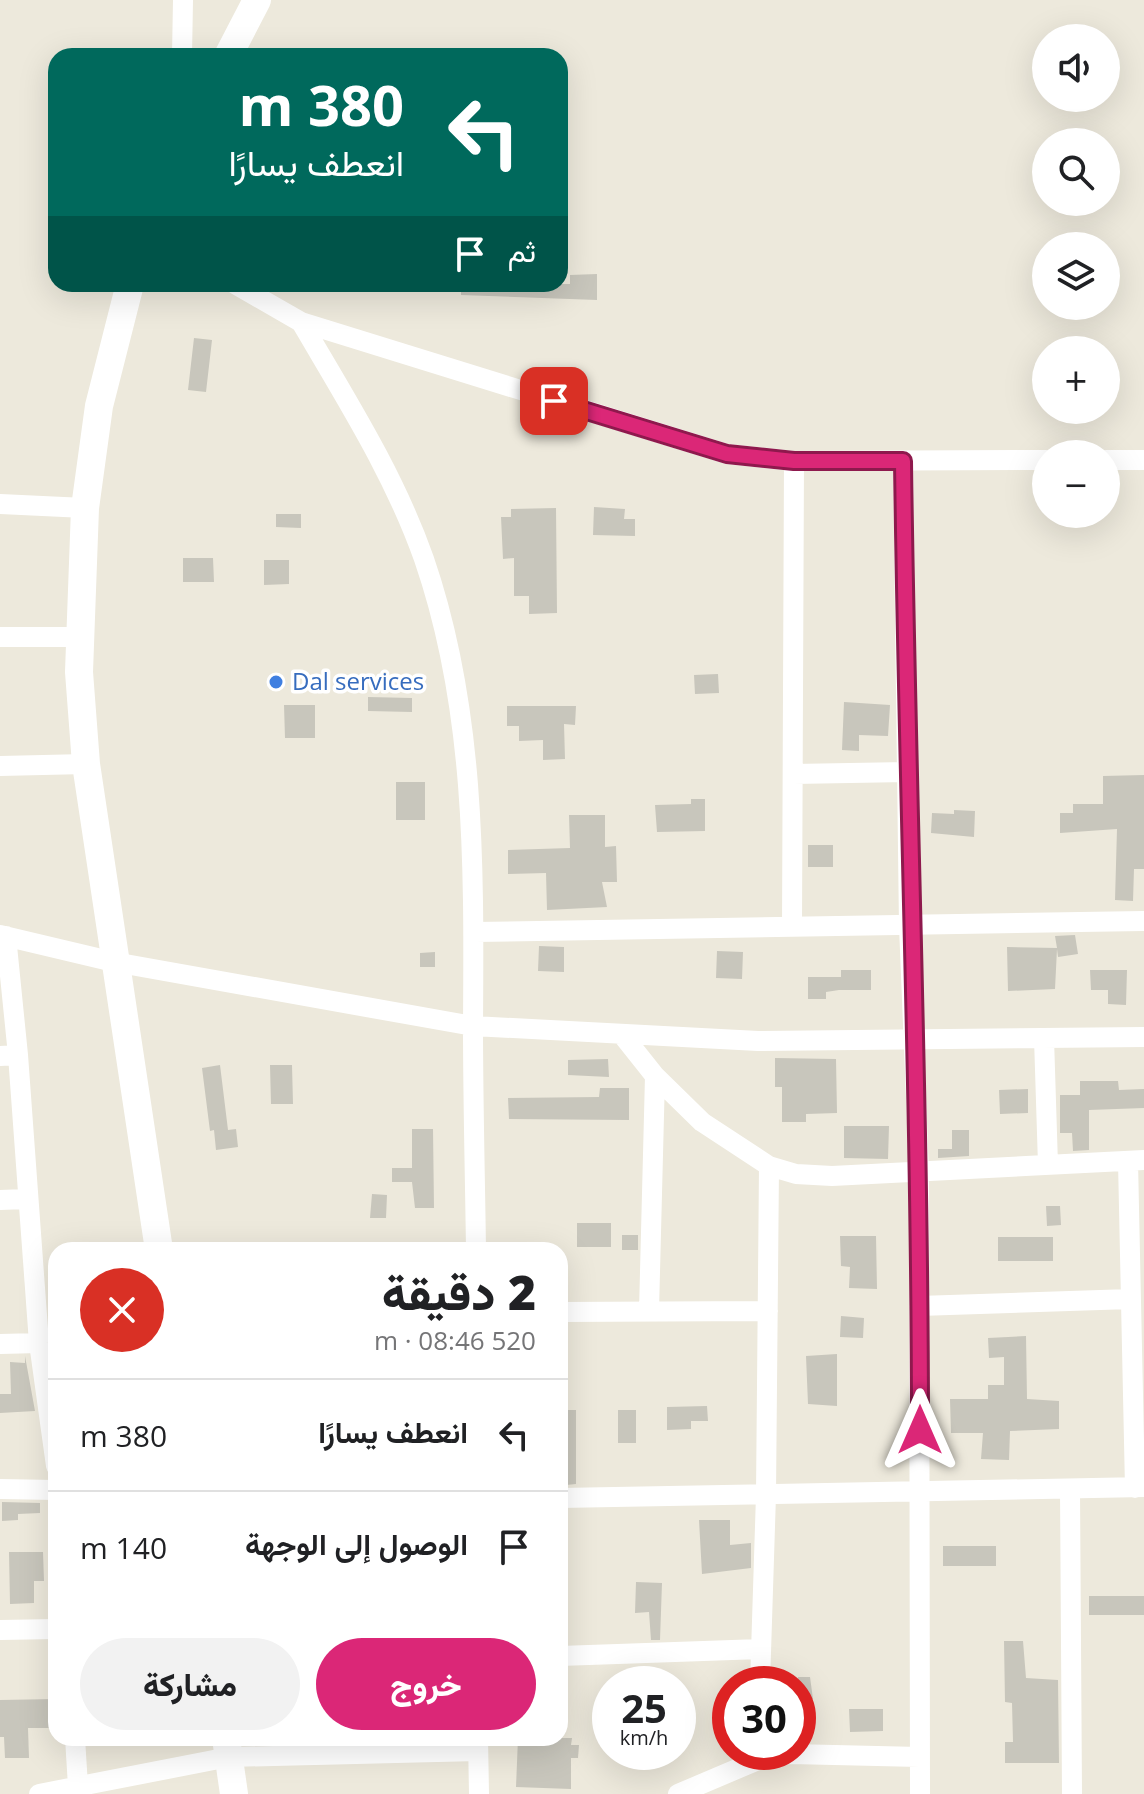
<!DOCTYPE html>
<html lang="ar">
<head>
<meta charset="utf-8">
<style>
  :root { --surface:#fff; --page:#f2f2f2; --text:#202124; --muted:#757577; --line:#e0e0e0; --accent:#db2777 }
  body { margin:0; font-family:"Open Sans",Vazirmatn,sans-serif; background:var(--page); color:var(--text); direction:rtl; height:100vh; display:flex; flex-direction:column; font-size:30px; white-space:nowrap }
  * { box-sizing:border-box; margin:0 }
  p { font-size:26px; color:var(--muted) }
  .icon { flex:none; width:44px; height:44px; fill:none; stroke:currentColor; stroke-width:2; stroke-linecap:round; stroke-linejoin:round }
  .map { position:relative; flex:1; overflow:hidden; direction:ltr }
  .panel { position:absolute; left:48px; top:1242px; width:520px; height:504px; display:flex; flex-direction:column; background:var(--surface); border-radius:24px; box-shadow:0 8px 32px #0002; direction:rtl }
  .panel>* { flex:none }
  .banner { position:absolute; left:48px; top:48px; width:520px; height:244px; border-radius:24px; box-shadow:0 8px 32px #0002; direction:rtl; background:#00695c; color:#fff; overflow:hidden }
  .tools { position:absolute; left:1032px; top:24px; display:grid; gap:16px }
  .tools a { display:grid; place-items:center; width:88px; height:88px; border-radius:50%; background:var(--surface); box-shadow:0 8px 32px #0002; font-size:40px }
  .speed { position:absolute; left:592px; top:1666px; display:flex; gap:16px; font-size:40px; font-weight:700; text-align:center }
  .speed>* { display:grid; place-content:center; width:104px; height:104px; border-radius:50%; background:var(--surface); box-shadow:0 8px 32px #0002; line-height:1 }
  .speed small { font-size:20px; font-weight:400 }
  .speed .limit { border:12px solid #d22; background:#fff; color:#111 }
  .pin { position:absolute; display:grid; place-items:center; width:68px; height:68px; color:#fff; margin:-34px; border-radius:16px; box-shadow:0 4px 12px #0006 }
  .me { position:absolute; width:88px; margin:-44px; rotate:0deg; stroke-linejoin:round; filter:drop-shadow(0 0 6px #0008) }
  .turn { display:flex; align-items:center; gap:28px; height:168px; padding:0 32px; font-size:36px }
  .turn .icon { width:104px; height:104px; stroke-width:2.5 }
  .turn b { display:block; font-size:56px; line-height:68px }
  .then { display:flex; align-items:center; height:76px; padding:0 32px; background:#0003; gap:16px; font-size:30px }
  .round { display:grid; place-items:center; flex:none; width:84px; height:84px; border-radius:42px; background:var(--page) }
  .overview { display:flex; align-items:center; justify-content:space-between; height:136px; padding:0 32px }
  h1 { font-size:48px; font-weight:800; line-height:60px }
  .action { display:flex; gap:16px; margin-top:auto; padding:16px 32px }
  .action a { flex:1; height:92px; border-radius:48px; background:var(--accent); color:#fff; font-size:32px; font-weight:800; line-height:92px; text-align:center }
  .action a+a { background:var(--page); color:var(--text) }
  ul { padding:0; list-style:none }
  li { display:flex; align-items:center; gap:24px; height:112px; padding:0 32px; border-top:2px solid var(--line) }
  li div { flex:1 }
  li b { display:block; font-size:30px }
  li em { font-style:normal }
  .map>svg:first-child { display:block }
</style>
</head>
<body>
<div class="map">
<svg width="1144" height="1794" viewBox="0 0 1144 1794">
  <rect width="100%" height="100%" fill="#ede9dc"/>
  <path fill="#c8c6bc" d="M597,274V300L461,295V284H570V275Z
    M194,338L212,340L206,392L188,390Z
    M594,507L625,509L624,519H635V536L593,535Z
    M556,508L557,613L529,614V596H514V558L503,559L501,517H511V509Z
    M276,514H301V528L276,527Z
    M183,558H213L214,582H183Z
    M264,560H289V584L264,585Z
    M718,674L719,693L695,694L694,675Z
    M368,697L412,698V712L368,711Z
    M844,702L890,705L888,736L859,735V751L842,750Z
    M284,705H315V738H285Z
    M507,706H576L575,725L564,724L565,759L543,760V740L519,741V726H507Z
    M1144,775V869H1134L1133,901L1115,900L1117,829L1060,833V813H1073V804H1103V776Z
    M396,782H425V820H396Z
    M691,799H705V831L657,832L655,805L691,804Z
    M954,810L975,811L974,837L931,833L932,813L954,814Z
    M569,815H605V847L616,846L617,882H602L607,907L547,910L546,873L508,874V850L570,848Z
    M808,845H833V867H808Z
    M1075,935L1078,954L1058,957L1057,949L1055,989L1008,991L1007,947L1057,948L1055,936Z
    M539,946L564,947V972L538,971Z
    M717,951L743,952L742,979L716,978Z
    M435,952V967H420V953Z
    M841,970H871V990H839L826,992V999H808V977H841Z
    M1090,970H1127L1126,1005L1108,1004V990H1091Z
    M775,1058L836,1059L837,1113L806,1114V1122H782V1087H775Z
    M608,1059L609,1077L568,1075V1060Z
    M220,1065L228,1130L236,1129L238,1147L216,1150L214,1130L210,1131L202,1068Z
    M270,1065H292L293,1104H271Z
    M1080,1081H1118L1119,1090L1144,1089V1108L1089,1110V1150L1073,1151L1072,1133H1060V1095H1080Z
    M600,1088H629V1120L509,1119L508,1098L599,1097Z
    M1028,1089V1113L1000,1114L999,1090Z
    M844,1126H889L888,1159L844,1158Z
    M412,1129H433L434,1208H415L412,1182H392V1168H412Z
    M952,1130H969V1156L938,1158V1149H952Z
    M372,1194L387,1195L386,1218H370Z
    M1046,1206H1060L1061,1225L1047,1226Z
    M577,1223H611V1247H577Z
    M622,1235H638V1250H622Z
    M840,1236H876L877,1289L849,1288L850,1267L841,1266Z
    M998,1237H1053V1261H998Z
    M841,1316L864,1318L863,1338L840,1337Z
    M1026,1336L1027,1399L1059,1401V1429L1010,1431L1009,1460L981,1459L983,1433H951L950,1399H988V1385H1004V1357L989,1358L988,1338Z
    M837,1354V1406L808,1404L806,1356Z
    M25,1356L35,1411L0,1413V1394H11L10,1362L25,1363Z
    M707,1406L708,1421H691V1429L667,1430V1407Z
    M560,1410H576V1484L566,1485Z
    M618,1410H636V1443H618Z
    M2,1502L40,1503V1513L18,1514V1520L2,1521Z
    M699,1520H730V1545L751,1543V1568L702,1574Z
    M943,1546H996V1566H943Z
    M9,1552H43L44,1581H34V1603L10,1604Z
    M636,1582L662,1583L660,1640H651L649,1612L635,1613Z
    M1089,1596H1144V1615H1089Z
    M1004,1641H1023L1026,1678L1058,1680L1059,1763H1005V1742H1013L1012,1703L1005,1702Z
    M798,1677H810L813,1699H798Z
    M56,1699L51,1728H28L29,1758H5L4,1737H0V1700Z
    M849,1709H883V1731L850,1732Z
    M518,1738H572L571,1745H579L578,1758H571V1789L516,1787Z"/>
  <g fill="none" stroke-linecap="round" stroke-linejoin="round">
    <path stroke="#fff" stroke-width="20" d="M182,56L183,0
      M235,284L301,322L727,454L794,461L1046,460
      M301,322C346,399 394,474 424,559C476,710 474,868 473,1026C473,1101 475,1175 476,1250
      M1106,460H1144
      M903,461L909,926L919,1172L920,1794
      M0,504L85,508
      M0,637H79
      M0,766L86,764
      M793,774L907,772
      M792,926L794,461
      M475,932L1144,921
      M0,935L114,962L473,1026L758,1041L1144,1037
      M6,936L18,1055
      M624,1037L655,1076L702,1122L769,1166L796,1174L832,1176L1144,1160
      M1044,1038L1048,1165
      M0,1056L18,1055L39,1343L56,1466
      M1128,1161L1135,1488
      M0,1200L26,1199
      M919,1306L1131,1299
      M649,1311L655,1076
      M560,1312L768,1311
      M0,1344L39,1343
      M0,1489L56,1490
      M1070,1489L1072,1794
      M560,1498L1144,1487
      M0,1630L56,1629
      M560,1656L761,1649
      M760,1684L766,1495L769,1166
      M75,1738L78,1786
      M478,1738L479,1794
      M39,1794L229,1757L478,1751
      M678,1794L758,1760L791,1754L920,1757"/>
    <path stroke="#fff" stroke-width="28" d="M228,56L257,0
      M130,284L99,406L85,508L79,672L86,764L159,1250
      M226,1738L234,1794"/>
  </g>
  <g fill="none" stroke-linecap="round" stroke-linejoin="round">
    <defs>
      <path id="route" d="M554,401L727,454L794,461H903C907,784 920,1107 920,1430"/>
    </defs>
    <use href="#route" stroke="#8e194d" stroke-width="20"/>
    <use href="#route" stroke="#db2777" stroke-width="14"/>
  </g>
  <circle fill="#3f7fe0" stroke="#fff" stroke-width="3" cx="276" cy="682" r="8"/>
  <g text-anchor="middle" stroke-width="7" stroke-linejoin="round" paint-order="stroke">
    <g font-size="24" fill="#366cbe" stroke="#fff" text-anchor="start">
      <text x="292" y="690">Dal services</text>
    </g>
  </g>
</svg>
<div class="tools">
<a><svg class="icon" aria-label="sound" viewBox="0 0 24 24"><path d="M4 9h4l5-4v14l-5-4H4zM17 9q2 3 0 6"/></svg></a>
<a><svg class="icon" aria-label="search" viewBox="0 0 24 24"><circle cx="10" cy="10" r="6"/><path d="M15 15l6 6"/></svg></a>
<a><svg class="icon" aria-label="layers" viewBox="0 0 24 24"><path d="M12 4l9 5-9 5-9-5zM3 14l9 5 9-5"/></svg></a>
<a>+</a>
<a>−</a>
</div>
<div class="speed"><div>25<small>km/h</small></div><div class="limit">30</div></div>
<div class="pin" style="left:554px;top:401px;background:#d93025"><svg class="icon" aria-label="arrive" viewBox="0 0 24 24"><path d="M6 21V4h12l-3 4 3 4H6"/></svg></div>
<svg class="me" style="left:920px;top:1430px" viewBox="-20 -20 40 40"><path d="M0-17L14 15 0 8-14 15z" fill="#db2777" stroke="#fff" stroke-width="4"/></svg>
<div class="banner">
<div class="turn"><svg class="icon" aria-label="left" viewBox="0 0 24 24"><path d="M17 20v-9H6M10 6l-5 5 5 5"/></svg><div><b>380 m</b>انعطف يسارًا</div></div>
<div class="then">ثم<svg class="icon" aria-label="arrive" viewBox="0 0 24 24"><path d="M6 21V4h12l-3 4 3 4H6"/></svg></div>
</div>
<section class="panel">
<div class="overview"><div><h1>2 دقيقة</h1><p>520 m · 08:46</p></div><a class="round" style="background:#d93025;color:#fff"><svg class="icon" aria-label="close" viewBox="0 0 24 24"><path d="M6 6l12 12M18 6L6 18"/></svg></a></div>
<ul>
<li><svg class="icon" aria-label="left" viewBox="0 0 24 24"><path d="M17 20v-9H6M10 6l-5 5 5 5"/></svg><div><b>انعطف يسارًا</b></div><em>380 m</em></li>
<li><svg class="icon" aria-label="arrive" viewBox="0 0 24 24"><path d="M6 21V4h12l-3 4 3 4H6"/></svg><div><b>الوصول إلى الوجهة</b></div><em>140 m</em></li>
</ul>
<div class="action"><a>خروج</a><a>مشاركة</a></div>
</section>
</div>
</body>
</html>
